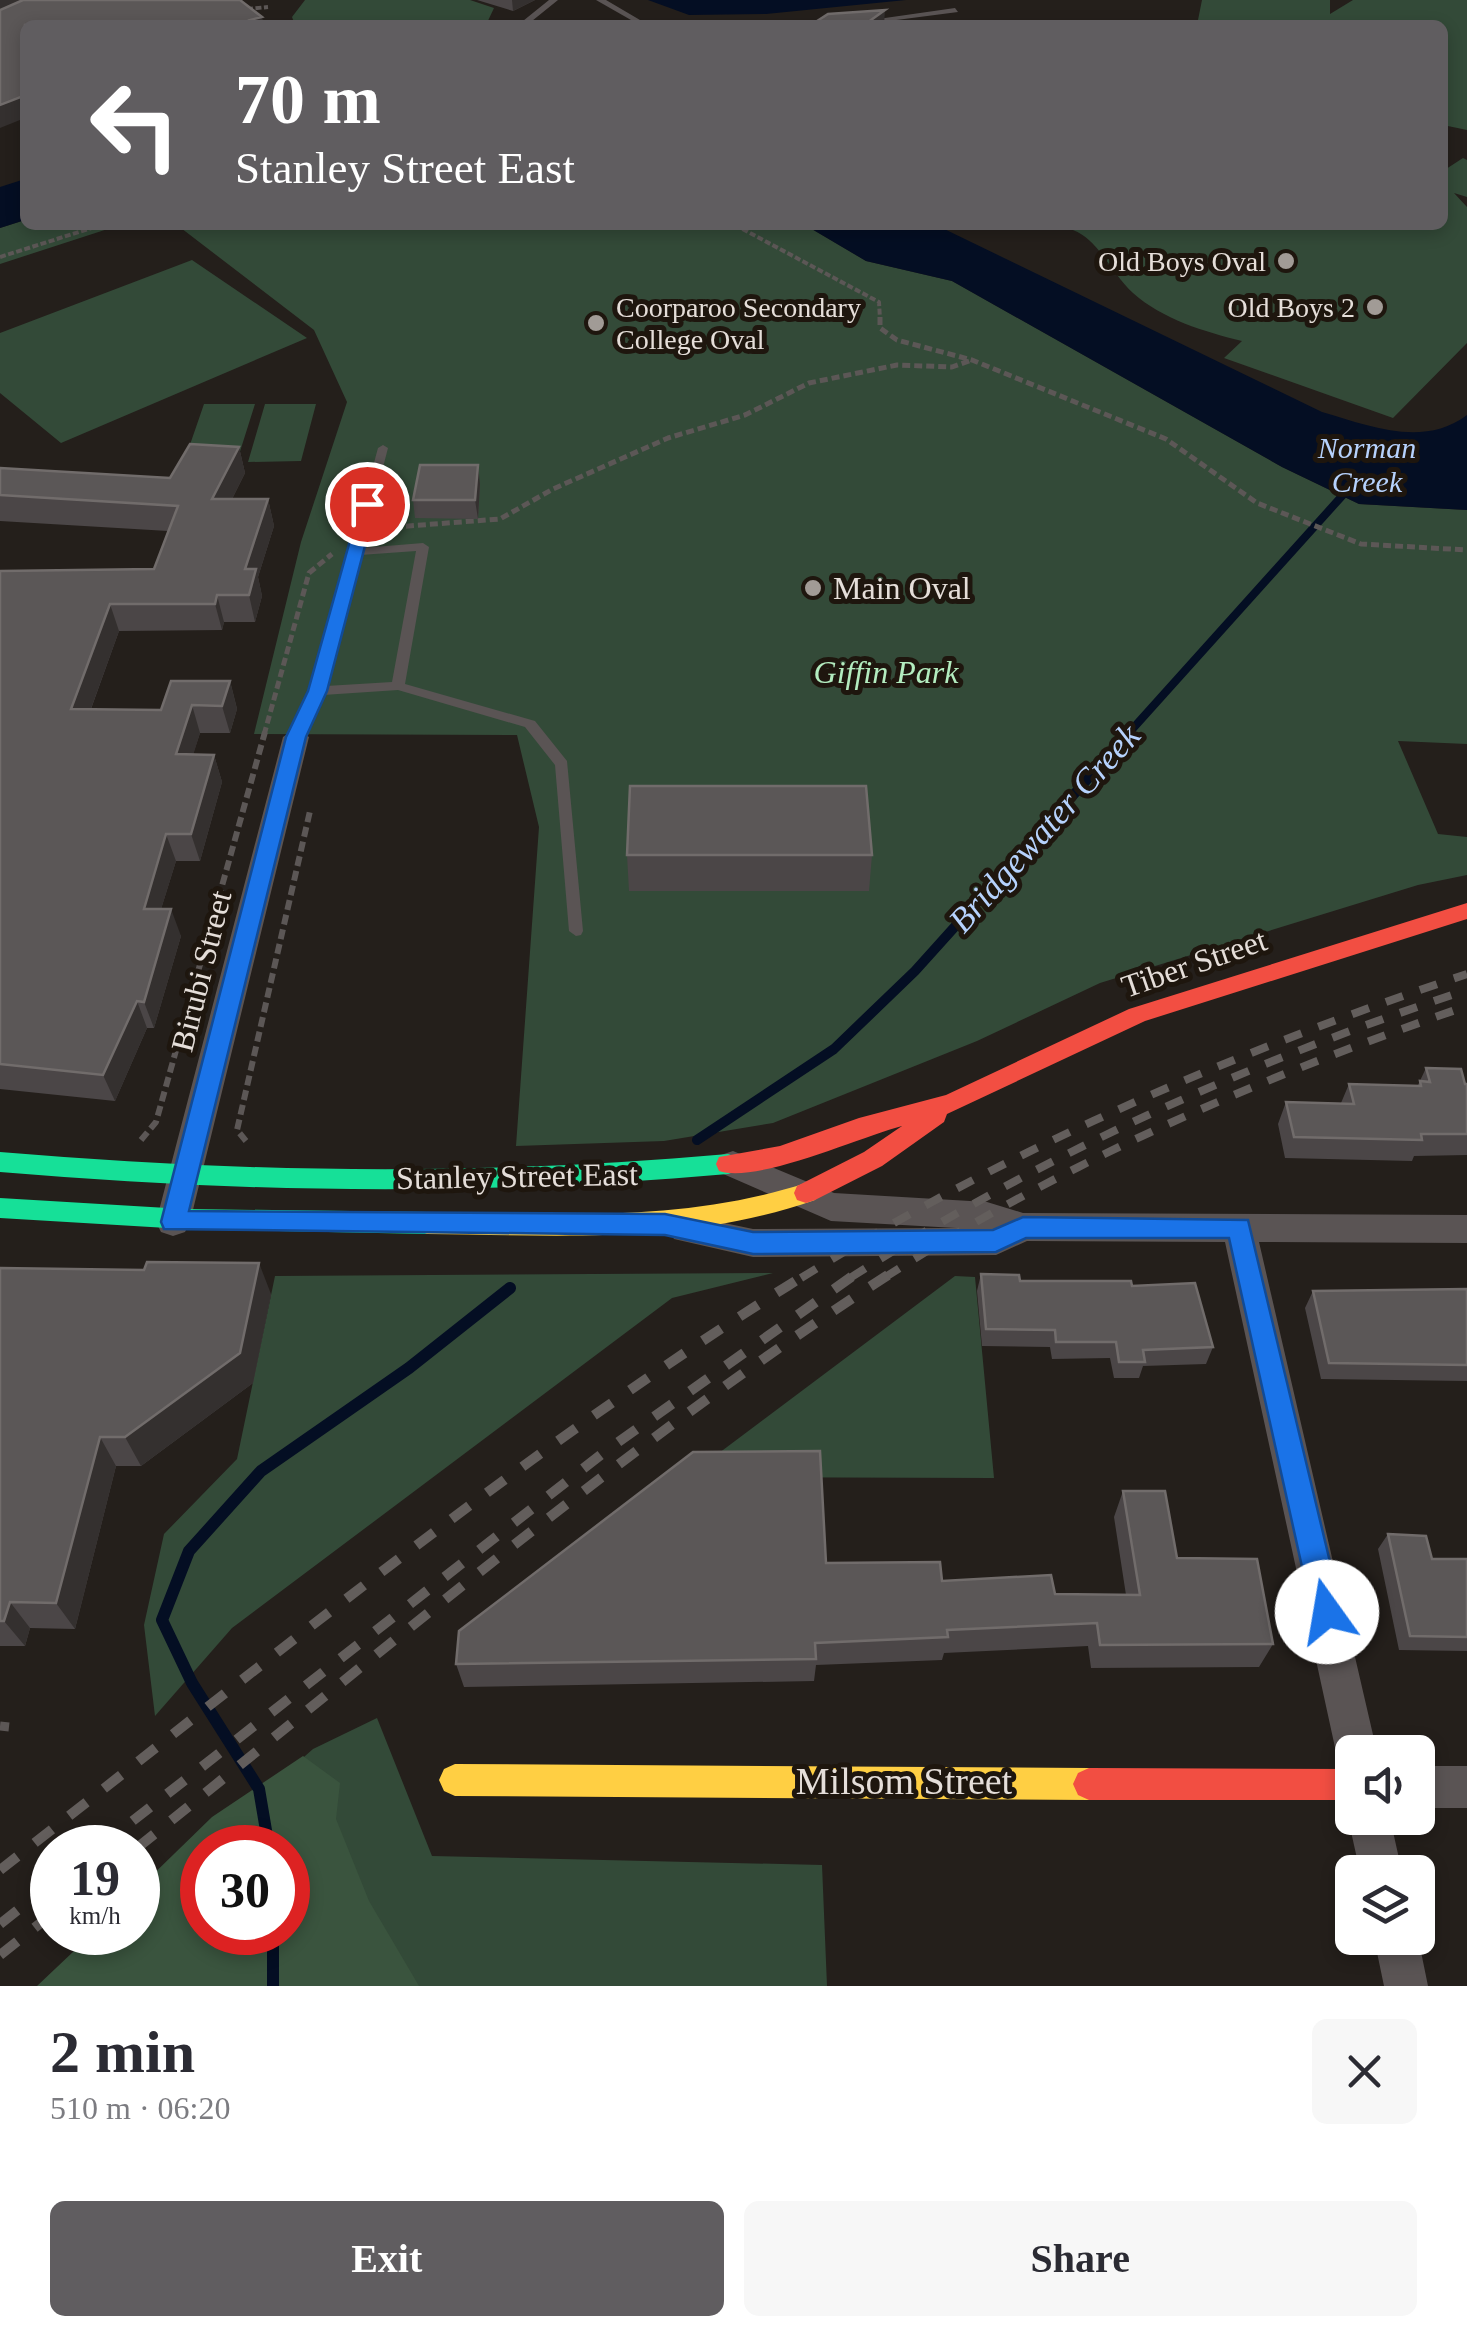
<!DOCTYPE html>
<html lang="en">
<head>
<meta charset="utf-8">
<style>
  :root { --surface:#fff; --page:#f7f7f7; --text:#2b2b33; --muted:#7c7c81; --accent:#605d60 }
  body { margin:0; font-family:"Times New Roman",serif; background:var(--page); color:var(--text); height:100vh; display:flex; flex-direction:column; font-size:38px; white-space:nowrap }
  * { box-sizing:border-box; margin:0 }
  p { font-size:32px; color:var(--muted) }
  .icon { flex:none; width:55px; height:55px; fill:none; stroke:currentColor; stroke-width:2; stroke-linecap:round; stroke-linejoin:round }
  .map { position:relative; height:1986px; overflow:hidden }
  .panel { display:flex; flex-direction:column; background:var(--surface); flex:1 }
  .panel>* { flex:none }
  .top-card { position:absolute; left:20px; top:20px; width:1428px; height:210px; border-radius:15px; box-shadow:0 5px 15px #0003; background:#605d60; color:#fff; overflow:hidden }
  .fabs { position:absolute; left:1335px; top:1735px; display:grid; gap:20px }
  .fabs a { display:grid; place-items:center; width:100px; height:100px; border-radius:15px; background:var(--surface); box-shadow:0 5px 15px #0003; font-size:50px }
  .speed { position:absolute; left:30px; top:1825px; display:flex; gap:20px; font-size:50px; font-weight:700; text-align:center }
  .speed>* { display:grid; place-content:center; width:130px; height:130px; border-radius:50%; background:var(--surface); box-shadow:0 5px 15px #0003; line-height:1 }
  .speed small { font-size:25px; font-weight:400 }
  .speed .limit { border:15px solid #d22; background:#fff; color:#111 }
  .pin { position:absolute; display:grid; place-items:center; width:85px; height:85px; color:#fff; margin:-42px; border:5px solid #fff; border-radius:50%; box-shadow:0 2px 10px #0007 }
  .me { position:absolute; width:110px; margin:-55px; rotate:347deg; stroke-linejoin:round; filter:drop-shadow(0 0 8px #0008) }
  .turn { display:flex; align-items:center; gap:35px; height:210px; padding:0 50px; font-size:45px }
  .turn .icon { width:130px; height:130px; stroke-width:2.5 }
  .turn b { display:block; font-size:70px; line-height:85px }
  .round { display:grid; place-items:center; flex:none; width:105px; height:105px; border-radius:15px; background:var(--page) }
  .overview { display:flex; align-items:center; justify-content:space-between; height:170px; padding:0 50px }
  h1 { font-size:60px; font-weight:700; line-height:75px }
  .primary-button { display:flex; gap:20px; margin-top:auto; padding:20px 50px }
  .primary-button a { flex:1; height:115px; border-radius:15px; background:var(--accent); color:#fff; font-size:40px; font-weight:700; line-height:115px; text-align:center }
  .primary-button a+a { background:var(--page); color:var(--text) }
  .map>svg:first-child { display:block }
</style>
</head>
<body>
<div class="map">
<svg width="1467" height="1986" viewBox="0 0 1467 1986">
  <rect width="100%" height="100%" fill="#241f1b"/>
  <path fill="#334a38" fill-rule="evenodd" d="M305,0H470L494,8L486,25H295L292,17Z
    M1202,0H1330V14L1353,0H1467V130L1443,125L1442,25H1197Z
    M1463,158L1467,160V197L1454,193L1467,207V343L1393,418L1224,358L1242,341C1205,332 1162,319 1133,293C1111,273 1099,240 1073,230L1082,225H1442L1443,171Z
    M25,220V225H120L0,264V228Z
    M177,225H805L866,261L952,281L1282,467L1359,504L1467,510V744L1398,741L1438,834L1467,837V875L1418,885L1100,983L977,1041L773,1123L664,1141L516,1146L539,827L517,735L254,734L301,542L347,402L314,330Z
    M192,260L307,338L61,443L0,393V333Z
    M204,404H255L237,461L184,462Z
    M265,404H316L301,461L248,462Z
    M773,1273L672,1298L232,1628L155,1716L144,1625L164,1534L237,1459L275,1276Z
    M955,1276L975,1277L994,1478L687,1477Z
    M377,1718L432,1856L822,1865L827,1986H42L138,1932V1903L313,1749ZM202,1848H288V1932H202Z"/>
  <path fill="#3a543e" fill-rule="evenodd" d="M303,1756L340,1783L336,1819L369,1901L419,1986H37L93,1933L138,1932V1889L212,1817ZM202,1848H288V1932H202Z"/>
  <path fill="#040e23" d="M648,0H906L766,14L689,15Z
    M25,179V220L0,228V187Z
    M805,225H936L1322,412C1370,426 1423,448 1467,415V510L1359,504L1282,467L952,281L866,261Z"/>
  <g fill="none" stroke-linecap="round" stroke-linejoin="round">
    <path stroke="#040e23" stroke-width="8" d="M1127,735L1351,486"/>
    <path stroke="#040e23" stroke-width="10" d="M697,1140L834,1049L915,971L1130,732"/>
    <path stroke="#040e23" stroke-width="12" d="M269,1848L259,1789L192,1683L162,1620L189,1551L261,1471L409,1368L510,1288
      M273,1932V1986"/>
    <path stroke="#5c5756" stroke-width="4" stroke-dasharray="6 2.5" stroke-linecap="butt" d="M247,9L268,7
      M735,225L879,302L880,319
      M0,257L101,225"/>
    <path stroke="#5c5756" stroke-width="5" stroke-dasharray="8 4" stroke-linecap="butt" d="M880,317V328L897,340L972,360L1166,439L1257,503L1361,544L1467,550
      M382,528L500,519L553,489L668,438L745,415L809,383L897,365L952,367L972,360
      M264,735L309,573L332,554"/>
    <path stroke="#5c5756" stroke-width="6" stroke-dasharray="10 5" stroke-linecap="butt" d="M141,1140L156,1122L265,732
      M246,1141L237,1130L310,811"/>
    <path stroke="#5c5756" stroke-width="9" stroke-dasharray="12 6" stroke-linecap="butt" d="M0,1726L9,1727"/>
    <path fill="#5a5454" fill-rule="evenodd" d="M549,0H558L527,25H518Z
      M596,0H606L640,20L634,25H625L631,20Z
      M955,8L958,12L858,25H836Z
      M383,445L388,448L362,548L423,543L429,547L405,684L535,721L567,761L583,931L581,935L576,936L569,931L555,765L525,727L398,690L323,695L301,740L296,741L289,737L312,691L378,448ZM416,551L392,682L326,686L360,555Z"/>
    <path fill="#5a5454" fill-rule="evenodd" d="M296,728L309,737L190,1222L185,1232L173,1236L161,1232L156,1222L283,737Z
      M733,1151L834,1193L987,1202L1023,1213L1467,1215V1243L1259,1242L1377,1752H1352V1771L1342,1767L1336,1752L1225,1242L1027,1241L996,1255L753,1257L674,1239L669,1229L674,1219L686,1215L753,1229L956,1228L831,1221L721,1173L717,1164L721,1155Z
      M1418,1766H1467V1808H1418Z
      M1352,1807V1818H1390L1402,1872H1360L1348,1818Z
      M1374,1938L1418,1937L1428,1986H1384Z"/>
    <path fill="#16e098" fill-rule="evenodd" d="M0,1152C243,1173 485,1176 728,1154L737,1157L740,1164L737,1171L728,1174C485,1196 243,1193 0,1172Z
      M0,1198L184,1209L427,1212L436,1216L440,1223L436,1230L427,1234L184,1229L0,1218Z"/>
    <path fill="#ffcf43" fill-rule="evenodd" d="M806,1183L815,1186L818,1193L815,1200C685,1245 562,1235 427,1234L418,1230L414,1223L418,1216L427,1212C556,1214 681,1223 806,1183Z
      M455,1764L1089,1768L1100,1773L1105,1784L1100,1795L1089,1800L455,1796L444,1791L439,1780L444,1769Z"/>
    <path fill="#f24e42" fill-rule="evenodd" d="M1467,903V919L1145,1021L947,1114L944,1122L882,1166L815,1200L806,1203L797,1200L794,1193L797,1186L864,1152L902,1126C860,1137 756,1184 719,1171L716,1164L719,1157L780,1146L859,1118L946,1095L1129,1009Z
      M1089,1768L1352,1769V1800H1089L1078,1795L1073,1784L1078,1773Z"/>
    <path stroke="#635e5c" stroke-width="8" stroke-dasharray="18 18" stroke-linecap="butt" d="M801,1278C1010,1148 1234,1052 1467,974
      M850,1278C1043,1154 1249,1062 1467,990
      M884,1278C1065,1161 1264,1076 1467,1006"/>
    <path stroke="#635e5c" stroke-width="10" stroke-dasharray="22 22" stroke-linecap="butt" d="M98,1848L607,1450L854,1275
      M137,1848C383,1651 623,1446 888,1275
      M0,1870C263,1665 522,1451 805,1275
      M0,1924L52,1883
      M0,1955L52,1914"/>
  </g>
  <path fill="#4b4647" d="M477,0H535L513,11Z
    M239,447L245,473L232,499H268L274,526L258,577L262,596L255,622H224L222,630L119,631L91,709L161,710L230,681L237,709L230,733H200L193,754L214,755L222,782L200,861H176L161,909L181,936L154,1028H147L115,1101L0,1089V571L154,569L168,531L0,521V468L170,478Z
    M480,484L478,519L415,518L413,500Z
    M627,855H872L869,891H629Z
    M1426,1068L1467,1084V1155L1414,1156L1412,1161L1285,1158L1278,1124L1286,1102L1341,1103L1349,1084L1418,1085Z
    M0,1268L271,1294L253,1383L141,1466H116L75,1629L30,1628L25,1646H0Z
    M981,1274L1020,1281L1132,1286L1213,1347L1206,1364L1143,1366L1139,1378H1114L1110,1358L1052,1359L1050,1347L982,1346L977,1291Z
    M1467,1289V1381L1321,1379L1305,1308L1313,1291Z
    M1123,1491L1177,1558L1273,1644L1259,1667L1091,1668L1088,1646L944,1653L942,1660L816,1665L814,1681L464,1687L456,1664L826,1563L942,1581L1055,1594L1126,1595L1114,1517Z
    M1388,1534L1432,1559H1467V1651L1399,1650L1378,1549Z"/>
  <path fill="#34302f" d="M0,0H29L0,11Z
    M512,0H535L513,11Z
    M885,10L884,25H864Z
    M262,17L264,25H251L250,20Z
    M23,96L25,105V118L0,128V105Z
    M239,447L245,473L219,525L212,499Z
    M478,465L480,484L478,519L475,500Z
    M268,499L274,526L258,577L262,596L255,622L249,595L245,569Z
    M217,595L224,622L222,630L215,604Z
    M110,604L119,631L81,736L71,709Z
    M230,681L237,709L230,733L222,706Z
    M192,705L200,733L185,781L176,754Z
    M214,755L222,782L200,861L191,834Z
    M166,834L176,861L153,935L144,909Z
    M171,909L181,936L154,1028L144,1002Z
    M137,1001L147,1028L115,1101L103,1075Z
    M259,1263L271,1294L253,1383L141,1466L125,1437Z
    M100,1437L116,1466L75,1629L56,1603Z
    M10,1602L30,1628L25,1646L4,1621Z"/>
  <path fill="#5b5757" stroke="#716c6b" stroke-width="2.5" d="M23,0H240L262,17L250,20L256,25H25V97L23,96L0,105V10Z
    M885,10L864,25H811L828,14Z
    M190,444L239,447L212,499H268L245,569H256L249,595H217L215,604H110L71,709L161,710L171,681H230L222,706L192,705L176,754L214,755L191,834H166L144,909H171L144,1002L137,1001L103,1075L0,1064V571L154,569L178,506L0,495V468L170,478Z
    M420,465H478L475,500H413Z
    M630,786H866L872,855H627Z
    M1426,1068L1461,1069L1465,1084H1467V1134H1421L1422,1140L1294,1137L1286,1102L1354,1104L1349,1084L1421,1086L1420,1081L1430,1082Z
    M147,1262L259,1263L240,1353L125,1437H100L56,1603L10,1602L4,1621H0V1268L144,1270Z
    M981,1274L1019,1275L1020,1281H1131L1132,1286L1195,1283L1213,1347L1143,1350L1145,1362H1119L1116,1342H1056L1055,1330L986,1329Z
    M1467,1289V1365L1329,1363L1313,1291Z
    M820,1451L826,1563L940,1562L942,1581L1051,1575L1055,1594L1140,1595L1123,1491H1165L1177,1558L1257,1559L1273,1644L1100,1645L1097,1623L947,1630L948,1637L815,1643L816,1659L456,1664L459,1631L693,1452Z
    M1388,1534L1426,1536L1432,1559H1467V1637L1410,1636Z"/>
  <path fill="#1a73e8" stroke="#114b97" stroke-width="2.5" d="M361,501L376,504L327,691L306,737L189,1211L665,1214L753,1232L993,1230L1023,1217L1248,1220L1342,1612L1337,1622L1327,1627L1316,1622L1312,1612L1229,1238H1026L996,1252L753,1254L665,1235L164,1229L161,1222L286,737L308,691Z"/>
  <g fill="#a19b96" stroke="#1e160e" stroke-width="4">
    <circle cx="1286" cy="261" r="10"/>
    <circle cx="1375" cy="307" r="10"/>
    <circle cx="596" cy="323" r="10"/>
    <circle cx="813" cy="588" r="10"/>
  </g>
  <g text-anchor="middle" stroke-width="10" stroke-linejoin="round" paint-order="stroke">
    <g font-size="28" fill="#e5ded9" stroke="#1e160e" text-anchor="end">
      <text x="1266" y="271">Old Boys Oval</text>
      <text x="616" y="317" text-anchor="start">Coorparoo Secondary<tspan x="616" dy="32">College Oval</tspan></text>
      <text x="1355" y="317">Old Boys 2</text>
    </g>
    <g font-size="30" font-style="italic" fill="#b6d2fd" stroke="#1e160e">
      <text x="1367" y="458">Norman<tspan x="1367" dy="34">Creek</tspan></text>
    </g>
    <g font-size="32" fill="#e5ded9" stroke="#1e160e" text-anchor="start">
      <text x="833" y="599">Main Oval</text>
    </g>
    <g font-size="32" font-style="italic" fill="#b3ecbf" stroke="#1e160e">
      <text x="886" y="683">Giffin Park</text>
    </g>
    <g font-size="32" fill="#e5ded9" stroke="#1e160e">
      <text transform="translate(1194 963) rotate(-19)" y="11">Tiber Street</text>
      <text transform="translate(201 971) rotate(-76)" y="11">Birubi Street</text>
      <text transform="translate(517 1176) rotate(-1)" y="11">Stanley Street East</text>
    </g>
    <g font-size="35" font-style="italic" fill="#b6d2fd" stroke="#1e160e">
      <text transform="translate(1044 828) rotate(-48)" y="12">Bridgewater Creek</text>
    </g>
    <g font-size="38" fill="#e5ded9" stroke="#1e160e">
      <text x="904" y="1794">Milsom Street</text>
    </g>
  </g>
</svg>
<div class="fabs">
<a><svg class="icon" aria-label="sound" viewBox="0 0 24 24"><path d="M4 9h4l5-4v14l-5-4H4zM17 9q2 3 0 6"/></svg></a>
<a><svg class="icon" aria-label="layers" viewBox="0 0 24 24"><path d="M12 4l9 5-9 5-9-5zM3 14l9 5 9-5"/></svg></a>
</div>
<div class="speed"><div>19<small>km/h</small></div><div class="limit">30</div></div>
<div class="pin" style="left:367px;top:504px;background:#d93025"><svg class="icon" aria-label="arrive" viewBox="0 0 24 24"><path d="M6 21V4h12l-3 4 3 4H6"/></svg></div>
<svg class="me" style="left:1327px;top:1612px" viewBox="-20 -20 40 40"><circle r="19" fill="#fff"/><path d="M0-13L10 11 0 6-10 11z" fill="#1a73e8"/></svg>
<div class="top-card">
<div class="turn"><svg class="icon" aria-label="left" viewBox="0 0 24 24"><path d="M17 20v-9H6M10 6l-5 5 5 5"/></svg><div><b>70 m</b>Stanley Street East</div></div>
</div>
</div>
<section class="panel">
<div class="overview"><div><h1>2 min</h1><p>510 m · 06:20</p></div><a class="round"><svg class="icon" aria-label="close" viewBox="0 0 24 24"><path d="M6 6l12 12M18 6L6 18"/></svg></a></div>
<div class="primary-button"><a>Exit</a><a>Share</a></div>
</section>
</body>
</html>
